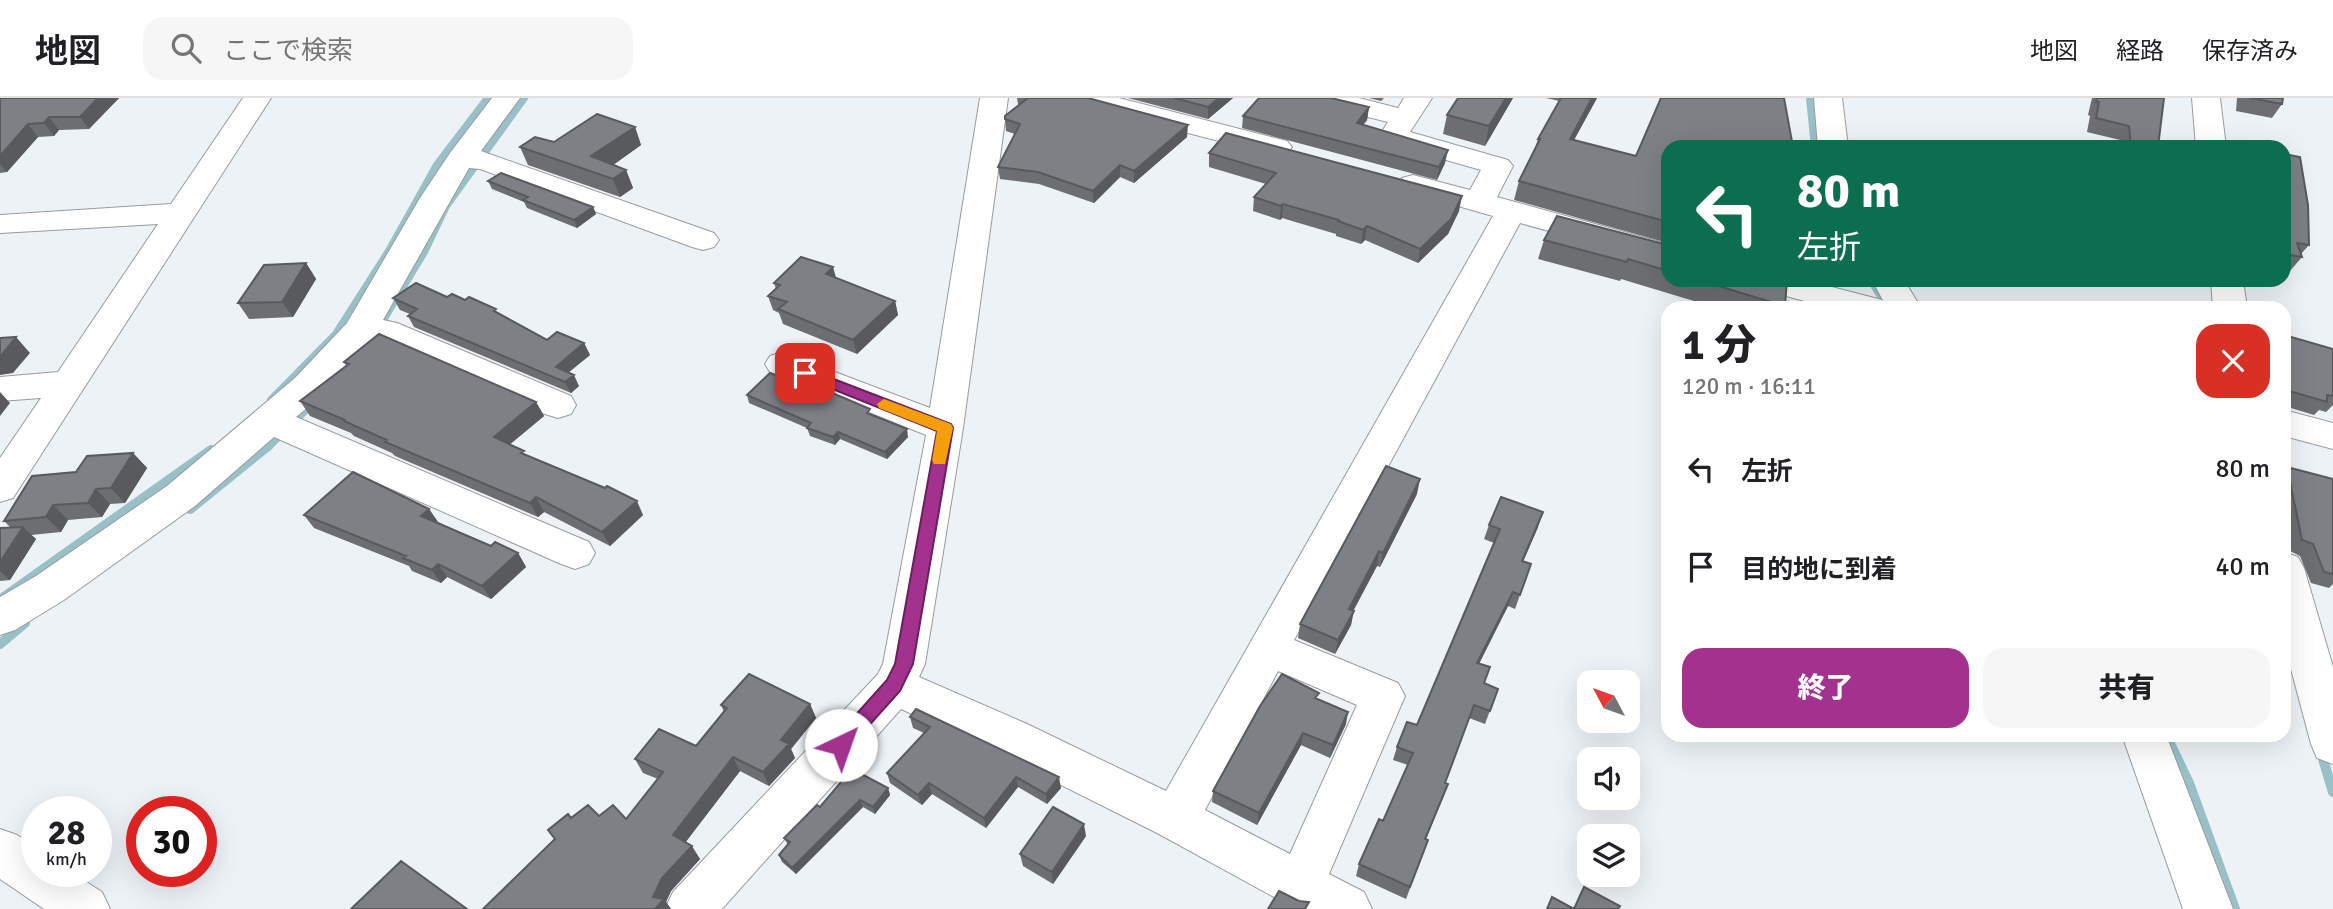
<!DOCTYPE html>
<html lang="ja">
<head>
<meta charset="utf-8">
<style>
  :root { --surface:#fff; --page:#f6f6f6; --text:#202124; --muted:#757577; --line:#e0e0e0; --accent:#a3328e }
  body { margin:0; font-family:Signika,"Noto Sans JP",sans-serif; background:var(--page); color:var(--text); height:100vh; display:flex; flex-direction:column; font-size:26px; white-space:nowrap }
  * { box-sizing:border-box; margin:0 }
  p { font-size:23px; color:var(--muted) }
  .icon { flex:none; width:38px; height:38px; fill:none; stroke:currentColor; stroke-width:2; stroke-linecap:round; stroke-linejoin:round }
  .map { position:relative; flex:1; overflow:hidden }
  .details { position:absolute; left:1661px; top:203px; width:630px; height:441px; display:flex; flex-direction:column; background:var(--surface); border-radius:21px; box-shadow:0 7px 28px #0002 }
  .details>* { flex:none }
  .banner { position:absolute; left:1661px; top:42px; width:630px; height:147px; border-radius:21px; box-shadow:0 7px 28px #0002; background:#0b6e4f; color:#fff; overflow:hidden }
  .needle { width:46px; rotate:311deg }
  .tools { position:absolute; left:1577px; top:572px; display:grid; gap:14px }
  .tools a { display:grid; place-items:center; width:63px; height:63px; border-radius:14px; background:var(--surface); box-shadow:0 7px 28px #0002; font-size:35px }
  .speed { position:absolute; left:21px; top:698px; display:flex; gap:14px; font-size:35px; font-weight:700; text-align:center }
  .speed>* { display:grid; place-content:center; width:91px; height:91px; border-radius:50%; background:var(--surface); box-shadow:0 7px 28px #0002; line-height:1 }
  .speed small { font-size:18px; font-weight:400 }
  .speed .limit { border:10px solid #d22; background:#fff; color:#111 }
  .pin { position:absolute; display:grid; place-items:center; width:60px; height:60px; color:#fff; margin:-30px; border-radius:14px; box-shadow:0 4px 10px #0006 }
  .me { position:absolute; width:77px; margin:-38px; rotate:42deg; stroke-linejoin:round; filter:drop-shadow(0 0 5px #0008) }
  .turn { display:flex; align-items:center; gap:24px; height:147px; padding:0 21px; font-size:32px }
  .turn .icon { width:91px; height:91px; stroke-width:2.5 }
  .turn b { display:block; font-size:49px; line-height:60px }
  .round { display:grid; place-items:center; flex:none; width:74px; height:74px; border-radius:21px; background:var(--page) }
  .headline { display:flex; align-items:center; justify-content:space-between; height:119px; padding:0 21px }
  h1 { font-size:42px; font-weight:800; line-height:52px }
  .primary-button { display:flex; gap:14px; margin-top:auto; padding:14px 21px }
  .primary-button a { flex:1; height:80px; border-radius:21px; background:var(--accent); color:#fff; font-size:28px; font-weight:800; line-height:80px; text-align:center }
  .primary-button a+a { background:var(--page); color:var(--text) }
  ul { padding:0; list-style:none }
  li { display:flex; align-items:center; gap:21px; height:98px; padding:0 21px }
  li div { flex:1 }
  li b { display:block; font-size:26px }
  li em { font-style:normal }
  header { display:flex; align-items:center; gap:42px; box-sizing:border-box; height:98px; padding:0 35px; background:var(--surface); border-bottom:2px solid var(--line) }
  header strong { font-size:33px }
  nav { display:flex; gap:38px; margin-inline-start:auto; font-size:24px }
  .search { width:490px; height:63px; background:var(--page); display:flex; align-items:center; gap:18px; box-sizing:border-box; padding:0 24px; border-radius:21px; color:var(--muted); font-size:26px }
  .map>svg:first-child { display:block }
</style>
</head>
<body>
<header>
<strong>地図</strong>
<div class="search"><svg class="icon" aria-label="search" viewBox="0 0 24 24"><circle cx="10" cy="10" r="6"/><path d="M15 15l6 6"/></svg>ここで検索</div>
<nav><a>地図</a><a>経路</a><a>保存済み</a></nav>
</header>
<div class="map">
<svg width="2333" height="811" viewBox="0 0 2333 811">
  <rect width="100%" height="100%" fill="#edf2f6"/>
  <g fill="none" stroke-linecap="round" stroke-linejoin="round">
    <path stroke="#98c0c6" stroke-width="8" d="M1810,0L1815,49
      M1871,182L1888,210
      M377,232L424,154L446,108L524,0
      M271,302L336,236L389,153L437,67L488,0
      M268,349L314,304"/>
    <path stroke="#98c0c6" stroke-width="10" d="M190,411L269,347
      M0,502L211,352
      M0,546L25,525
      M2166,637L2189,685L2235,811
      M2320,651L2333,694"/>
    <defs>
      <path id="minor" d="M243,0H271L13,400L0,404V360L41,300L0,303V279L58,274L158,126L0,135V117L171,106Z
        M492,0H520L481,53L714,135L719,142L714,149L703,152L692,149L480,71L469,70L383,222L397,225L571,298L576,307L571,316L558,320L545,316L380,244H369L321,298L296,319L589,444L595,455L589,466L575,471L561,466L274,339L195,408L64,502L15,532L0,537V499L36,478L167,388L295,280L347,225L420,100L450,55Z
        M980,0H1008L963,330L925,566L919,579L1027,626L1166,693L1493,118L1402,92L1398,86L1402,80L1413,77L1470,92L1481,72L1383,44L1379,38L1388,24L1316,6L1312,0H1359L1398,10L1404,0H1432L1410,34L1508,62L1513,68L1497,99L1668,146V166L1520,125L1294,542L1398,585L1405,598L1329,776L1364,794L1372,811H1298L1283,804L1159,736L995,654L901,611L722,811H665L673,794L878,576L883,566L926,337L770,274L765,266L770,258L782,254L930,310ZM1278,573L1357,607L1290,756L1205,712Z
        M1072,0H1119L1287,43L1292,49L1287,55L1277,58L1076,6Z
        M1814,0H1842L1848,49H1818Z
        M2192,0H2220L2226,49H2196Z
        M1750,182H1805L1882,202L1887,210H1830L1754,189Z
        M1872,182H1904L1921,210H1887Z
        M2211,182H2243L2247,210H2213Z
        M2284,312L2333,325V351L2284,338Z
        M2284,454L2298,459L2304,470L2333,569V666L2317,660L2311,646L2284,545Z
        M2122,637H2166L2233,811H2183Z
        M0,731L17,737L37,750V774H71L102,794L110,811H44L0,781Z"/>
    </defs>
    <use href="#minor" stroke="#979ca0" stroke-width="2"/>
    <use href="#minor" fill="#fff" fill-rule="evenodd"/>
  </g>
  <path fill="#6c6e72" d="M1,0H119L89,31L59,32L54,38L38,39L7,74L0,75V1Z
    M1017,0H1088L1187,39L1134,85L1120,79L1094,105L1039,86L1000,81L998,69L1015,36L1006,33L1005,21L1020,7L1018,6Z
    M1128,0H1233L1208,21Z
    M1369,0H1384L1381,3Z
    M1513,0L1485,48L1443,36L1447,17Z
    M1546,0H1597L1574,42L1636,58L1668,49V145L1514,102L1519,83L1535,51L1538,41L1559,3Z
    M2092,0H2164L2158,49H2120V42L2087,34L2090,18L2088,17Z
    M2237,0H2283L2282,6L2272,20L2236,13Z
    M1369,9L1367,22L1363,27L1445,65L1437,82L1242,30L1243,18Z
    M635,29L641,47L613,67L626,72L633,90L620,99L528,67L520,49L554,44Z
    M1209,55L1459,113L1448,136L1418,165L1365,142L1361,146L1336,138V136L1282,120L1280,122L1253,113L1254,99L1266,86L1209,69Z
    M2284,56L2309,147L2301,156L2302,159L2290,173L2284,172Z
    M488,83L593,109L596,116L577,130L527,110L524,104L492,91Z
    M1544,142L1668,147V182H1787L1785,208L1784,210H1717L1621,181L1620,183L1538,161Z
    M306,165L316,181L293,219L249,221L238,205Z
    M836,180L895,203L898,217L857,256L783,226L779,215L773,212L768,198L776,191L774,185Z
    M2260,182H2273L2271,185Z
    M447,199L499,215L547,242L584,245L590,257L568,274L579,288L571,295L414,229L408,218L410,216L400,212L393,200Z
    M2284,237L2333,251V307L2326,314L2319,312L2314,317L2284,308Z
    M344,264L536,304L544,318L510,346L527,358L643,417L610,448L544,414L538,419L395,358L392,355L354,338L351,335L310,318L300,303L346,267Z
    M747,297L872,317L908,339L887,361L840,341L835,347L810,338L807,330L749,305Z
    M133,355L147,370L125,405L110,406L102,419L68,422L61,434L31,437L36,441L10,482L0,483V430H11L4,423L76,374Z
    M2287,369L2333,381V486L2329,490L2311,485L2300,458L2290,453L2284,422V373Z
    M1417,396L1380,469L1377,468L1353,512L1351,527L1335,556L1298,540L1300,526Z
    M429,411L438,424L491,448L518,455L526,469L491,501L447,479L441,485L412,473L409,468L314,430L304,417Z
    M1489,427L1538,429L1523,464L1531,466L1515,511L1508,508L1479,565L1484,585L1498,591L1485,626L1469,620L1445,685L1443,699L1426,741L1428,742L1424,754L1406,801L1356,778L1359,766L1383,723L1408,667L1393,662L1397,649L1417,627L1494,445L1484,441Z
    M1317,601L1346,626L1330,660L1301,647L1257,727L1212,704L1213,693Z
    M810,606L816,620L791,651L795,660L769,688L740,673L685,745L700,761L671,793L666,804L671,811H483L555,741L548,732L571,720L599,718L626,721L658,681L643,675L635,661L696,648L724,614L721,607Z
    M910,619L1061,690L1047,706L1018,689L986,730L932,696L922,707L890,685L887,675L924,635L913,630Z
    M888,690L890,697L875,716L863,709L796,776L782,764L779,757L788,747L784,740L820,709Z
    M1086,738L1053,786L1023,768L1020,756Z"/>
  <path fill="#585a5d" d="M98,0H119L89,31L80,19Z
    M1219,0H1233L1208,21V9Z
    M1506,0H1513L1485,48L1489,28Z
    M1592,0H1597L1564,60L1570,41Z
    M1369,9L1367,22L1355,37L1357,25Z
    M49,19L59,32L54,38L44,25Z
    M28,26L38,39L7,74L0,66V58Z
    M1188,27L1187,39L1134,85V73Z
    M635,29L641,47L599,77L591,58Z
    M1448,52L1445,65L1437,82L1439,69Z
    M1120,67V79L1094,105L1093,93Z
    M626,72L633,90L620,99L613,81Z
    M1462,98L1459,113L1448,136L1418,165L1420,151Z
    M1283,106L1282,120L1280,122L1281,108Z
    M593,109L596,116L577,130L574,122Z
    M1367,128L1365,142L1361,146L1363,132Z
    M306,165L316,181L293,219L282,204Z
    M833,169L837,183L826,176Z
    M895,203L898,217L857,256L853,242Z
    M16,239L30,255L13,275L0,277V259Z
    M584,245L590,257L562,280L556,269Z
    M574,277L579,288L571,295L565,284Z
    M0,294L10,305L0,318Z
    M536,304L544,318L502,353L494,339Z
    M907,331L908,339L887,361L885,354Z
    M838,334L840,341L835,347L833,339Z
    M133,355L147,370L125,405L111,390Z
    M1420,381L1417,396L1380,469L1383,455Z
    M96,391L110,406L102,419L88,405Z
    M536,399L544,414L538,419L530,405Z
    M637,403L643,417L610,448L602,434Z
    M53,407L68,422L61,434L46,419Z
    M429,411L438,424L421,418Z
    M1543,414L1538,429L1517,477L1522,463Z
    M23,429L36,441L10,482L0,473V464Z
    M1379,453L1377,468L1347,525L1349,511Z
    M518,455L526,469L491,501L482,488Z
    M438,466L447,479L441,485L432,472Z
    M1513,494L1508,508L1473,578L1477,565Z
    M1354,513L1351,527L1335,556L1338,542Z
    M810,606L816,620L791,651L795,660L769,688L763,674L781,642Z
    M1348,614L1346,626L1330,660L1333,647Z
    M1303,635L1301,647L1257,727L1259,715Z
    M733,659L740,673L681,750L673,737Z
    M1016,679L1018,689L986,730L984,720Z
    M1059,679L1061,690L1047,706L1046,696Z
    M929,685L932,696L922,707L918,697Z
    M1448,686L1443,699L1421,753L1425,741Z
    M888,690L890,697L875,716L873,709Z
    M860,702L863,709L796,776L792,770Z
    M1084,726L1086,738L1053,786L1052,774Z
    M692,748L700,761L671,793L666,804L671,811H655L653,799L662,780Z"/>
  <path fill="#7d8085" stroke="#585a5d" stroke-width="2" d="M1,0H98L80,19H49L44,25L28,26L0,58V1Z
    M1028,0H1088L1188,27L1134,73L1120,67L1093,93L1038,74L998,69L1020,26L1005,21V18Z
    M1174,0H1219L1208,9Z
    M1259,0H1331L1369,9L1357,25L1448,52L1439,69L1243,18Z
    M1458,0H1506L1489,28L1447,17Z
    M1561,0H1592L1570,41L1636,58L1661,0H1784L1793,49H1668V124L1519,83L1540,41H1538Z
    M2097,0H2164L2158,49H2131L2129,28L2096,20L2099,4H2096Z
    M2250,0H2283L2282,6Z
    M597,16L635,29L591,58L626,72L613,81L520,49L535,39L554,44Z
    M1226,35L1462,98L1451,121L1420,151L1367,128L1363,132L1338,123L1339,122L1283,106L1281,108L1254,99L1276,75L1209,55Z
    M2284,56L2300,59L2308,107L2309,147L2297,145L2302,159L2284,156Z
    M501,75L593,109L574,122L523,102L528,99L488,83Z
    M1557,118L1668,147V173L1628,161L1627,164L1544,142Z
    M801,159L833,169L826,176L895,203L853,242L778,211L787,204L768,198L780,187L774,185Z
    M306,165L282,204L238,205L264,167Z
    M1698,182H1787L1785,208Z
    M416,185L447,199L452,196L465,202L469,199L496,211L494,213L547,242L557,234L584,245L556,269L574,277L565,284L408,218L417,211L393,200Z
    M379,236L536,304L494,339L524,353L521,355L605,390L607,388L637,403L602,434L536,399L530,405L385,344L387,342L344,323L345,322L300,303L349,266L344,264Z
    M2284,237L2333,251V298L2327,297V304L2286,292V298L2284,297Z
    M16,239L0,259V240Z
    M770,275L815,292L818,289L870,311L867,315L907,331L885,354L838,334L833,339L807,330L811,325L747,297Z
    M133,355L111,390L96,391L88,405L53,407L46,419L4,423L32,378L76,374L87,358Z
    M1386,368L1420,381L1383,455L1379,453L1349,511L1354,513L1338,542L1300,526Z
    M2287,369L2333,381V476L2324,474L2313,446L2302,442Z
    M353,374L429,411L421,418L491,448L495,444L518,455L482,488L438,466L432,472L403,460L406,458L304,417Z
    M1501,399L1543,414L1522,463L1531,466L1520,497L1513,494L1477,565L1490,569L1484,585L1498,591L1490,613L1474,607L1445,685L1448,686L1425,741L1428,742L1410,789L1359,766L1379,721L1383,723L1413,655L1397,649L1407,624L1417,627L1500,431L1489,427Z
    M23,429L0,464V430Z
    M749,576L810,606L781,642L789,646L763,674L733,659L673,737L692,748L662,780L653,799L664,801L655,811H483L555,741L548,732L568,716L571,720L588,707L599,718L613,707L626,721L663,674L635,661L659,631L696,648L727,610L721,607Z
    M1282,576L1319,595L1315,600L1348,614L1333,647L1303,635L1259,715L1213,693L1260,608Z
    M916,611L1059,679L1046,696L1016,679L984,720L929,685L918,697L887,675L930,629L910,619Z
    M852,671L888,690L873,709L860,702L792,770L779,757L790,744L784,740L817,707L820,709Z
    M1053,709L1084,726L1052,774L1020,756Z
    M401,763L467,811H351Z
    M1584,789L1620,808L1618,811H1547L1552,799L1574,811Z
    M1279,793L1299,803L1309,804L1305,811H1268Z"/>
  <path fill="#a3328e" stroke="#6a205c" stroke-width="2" d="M805,270L951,326L953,330L913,566L900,593L847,652L841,655L834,652L832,647L834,641L887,582L895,566L937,333L800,278L798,275L800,271Z"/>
  <path fill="#f59e0b" d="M884,301L951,326L953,330L945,366H934L932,362L937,333L879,310L877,306Z"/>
</svg>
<div class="tools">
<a><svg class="needle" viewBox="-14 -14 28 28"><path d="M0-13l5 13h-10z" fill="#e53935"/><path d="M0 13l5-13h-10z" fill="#757577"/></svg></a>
<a><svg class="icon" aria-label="sound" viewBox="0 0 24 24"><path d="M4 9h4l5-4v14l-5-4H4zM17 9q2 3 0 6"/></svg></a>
<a><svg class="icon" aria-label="layers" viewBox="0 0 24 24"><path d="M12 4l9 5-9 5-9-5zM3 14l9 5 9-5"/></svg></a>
</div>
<div class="speed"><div>28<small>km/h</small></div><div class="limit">30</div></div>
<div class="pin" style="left:805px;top:275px;background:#d93025"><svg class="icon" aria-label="arrive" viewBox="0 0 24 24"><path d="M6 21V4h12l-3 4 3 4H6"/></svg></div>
<svg class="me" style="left:841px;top:647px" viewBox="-20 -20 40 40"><circle r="19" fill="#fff"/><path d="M0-13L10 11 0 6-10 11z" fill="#a3328e"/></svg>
<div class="banner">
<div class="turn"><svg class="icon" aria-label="left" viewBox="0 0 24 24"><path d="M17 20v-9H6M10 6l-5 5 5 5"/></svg><div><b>80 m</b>左折</div></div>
</div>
<section class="details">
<div class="headline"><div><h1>1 分</h1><p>120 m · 16:11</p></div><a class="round" style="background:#d93025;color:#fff"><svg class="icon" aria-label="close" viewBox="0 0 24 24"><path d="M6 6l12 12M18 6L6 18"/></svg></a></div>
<ul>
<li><svg class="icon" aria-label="left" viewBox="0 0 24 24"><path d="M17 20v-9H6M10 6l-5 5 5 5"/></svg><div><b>左折</b></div><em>80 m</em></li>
<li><svg class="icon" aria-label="arrive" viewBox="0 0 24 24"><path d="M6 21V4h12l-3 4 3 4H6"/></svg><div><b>目的地に到着</b></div><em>40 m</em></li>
</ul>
<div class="primary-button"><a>終了</a><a>共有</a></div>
</section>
</div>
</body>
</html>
